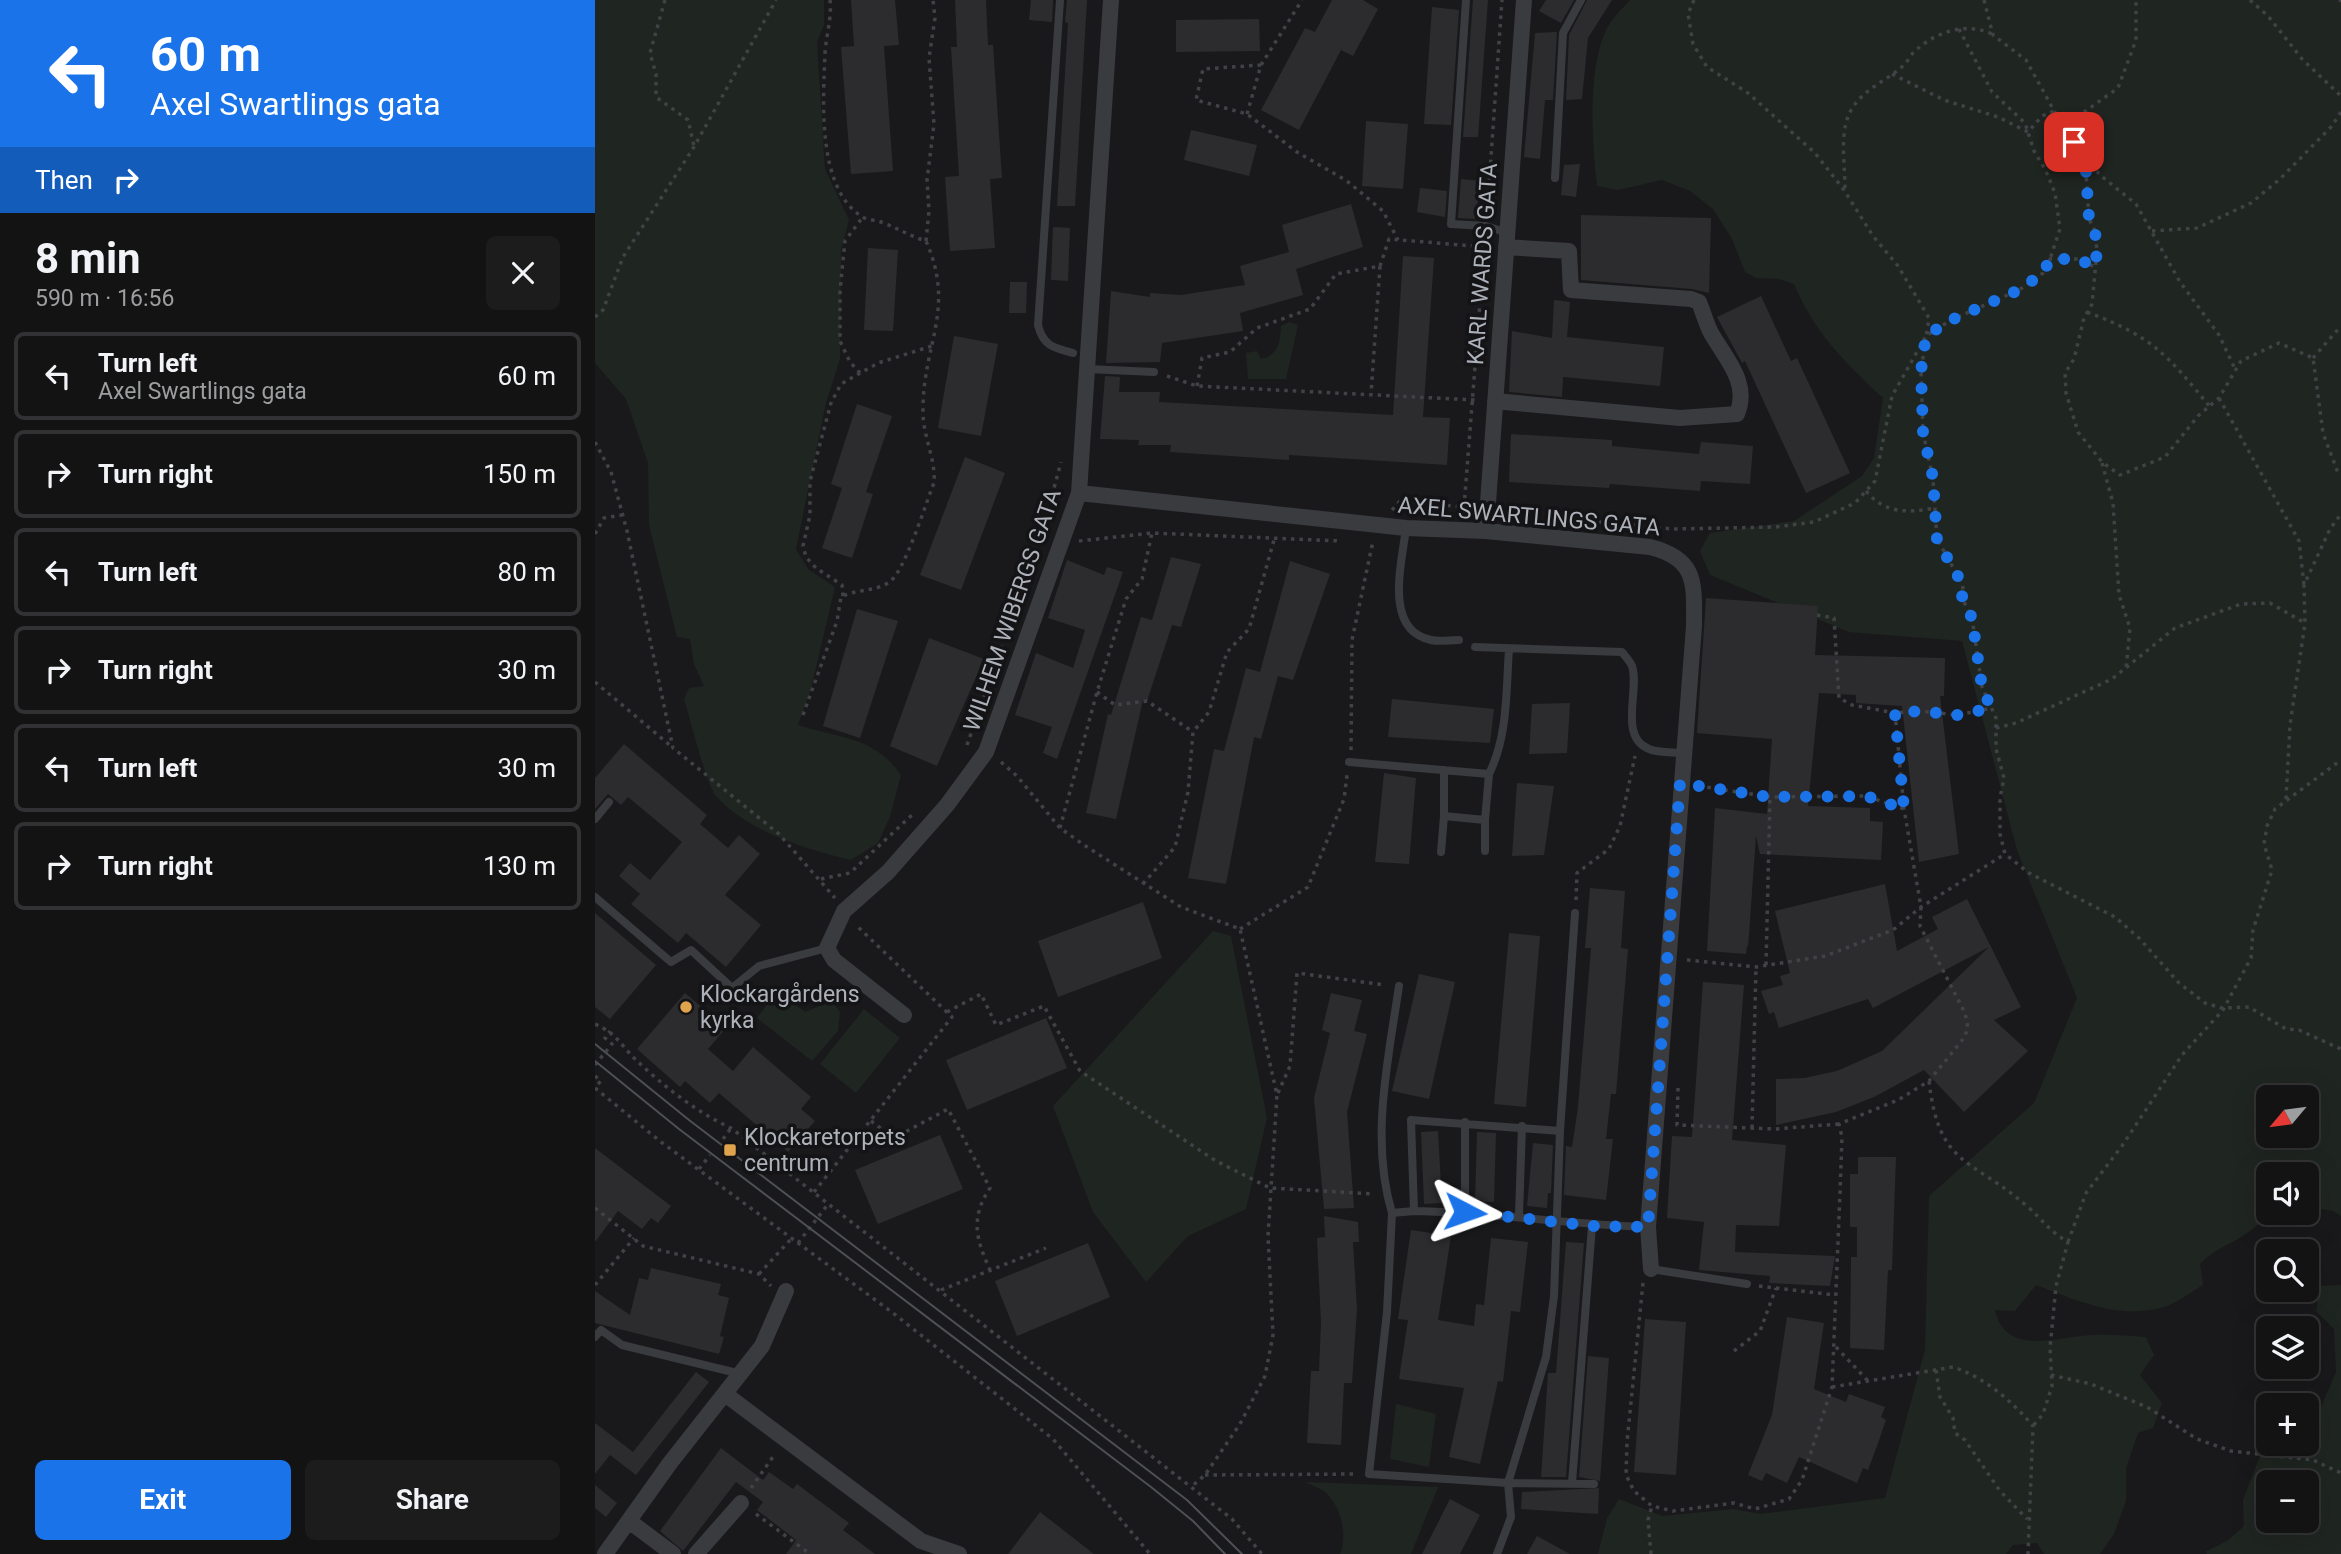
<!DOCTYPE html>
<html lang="en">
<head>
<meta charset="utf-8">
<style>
  :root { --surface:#131314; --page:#1c1c1d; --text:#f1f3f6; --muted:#9d9ea0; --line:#323234; --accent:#1a73e8 }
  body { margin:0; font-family:Roboto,sans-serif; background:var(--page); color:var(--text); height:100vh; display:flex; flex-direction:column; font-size:26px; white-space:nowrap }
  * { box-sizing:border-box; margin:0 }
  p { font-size:23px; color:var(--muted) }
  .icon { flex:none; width:38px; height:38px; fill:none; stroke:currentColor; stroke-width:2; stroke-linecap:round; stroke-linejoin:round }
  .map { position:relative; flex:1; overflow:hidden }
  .details { display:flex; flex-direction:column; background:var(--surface); width:595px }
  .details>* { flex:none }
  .top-card { background:#1a73e8; color:#fff; overflow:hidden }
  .needle { width:46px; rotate:241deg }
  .controls { position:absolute; left:1661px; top:1085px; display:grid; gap:14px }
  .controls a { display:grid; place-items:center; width:63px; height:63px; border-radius:10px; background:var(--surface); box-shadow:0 7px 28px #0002,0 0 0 2px var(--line); font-size:35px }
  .pin { position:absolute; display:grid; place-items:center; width:60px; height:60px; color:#fff; margin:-30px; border-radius:14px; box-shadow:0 4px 10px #0006 }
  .me { position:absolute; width:77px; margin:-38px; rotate:94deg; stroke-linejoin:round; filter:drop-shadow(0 0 5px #0008) }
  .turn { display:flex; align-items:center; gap:24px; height:147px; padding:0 35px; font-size:32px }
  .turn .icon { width:91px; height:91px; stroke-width:2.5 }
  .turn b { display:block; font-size:49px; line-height:60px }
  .then { display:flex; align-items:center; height:66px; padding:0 35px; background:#0003; gap:14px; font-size:26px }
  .round { display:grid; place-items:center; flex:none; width:74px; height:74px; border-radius:10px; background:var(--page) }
  .headline { display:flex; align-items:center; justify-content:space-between; height:119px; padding:0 35px }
  h1 { font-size:42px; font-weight:700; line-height:52px }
  .button { display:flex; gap:14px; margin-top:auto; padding:14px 35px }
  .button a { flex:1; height:80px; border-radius:10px; background:var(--accent); color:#fff; font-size:28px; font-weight:700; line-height:80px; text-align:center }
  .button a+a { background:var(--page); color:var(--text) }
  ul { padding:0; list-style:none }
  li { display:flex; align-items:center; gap:21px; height:88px; margin:0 14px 10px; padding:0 21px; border:4px solid var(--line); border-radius:10px }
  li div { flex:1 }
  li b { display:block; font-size:26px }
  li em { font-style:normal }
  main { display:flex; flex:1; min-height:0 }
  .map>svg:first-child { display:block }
</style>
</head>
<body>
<main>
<section class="details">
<div class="top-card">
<div class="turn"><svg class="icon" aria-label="left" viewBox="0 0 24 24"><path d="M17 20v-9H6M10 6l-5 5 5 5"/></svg><div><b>60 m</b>Axel Swartlings gata</div></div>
<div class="then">Then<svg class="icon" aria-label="right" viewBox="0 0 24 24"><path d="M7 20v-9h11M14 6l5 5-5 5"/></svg></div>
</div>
<div class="headline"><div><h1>8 min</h1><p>590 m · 16:56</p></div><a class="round"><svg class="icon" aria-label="close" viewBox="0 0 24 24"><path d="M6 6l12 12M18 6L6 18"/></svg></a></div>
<ul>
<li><svg class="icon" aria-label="left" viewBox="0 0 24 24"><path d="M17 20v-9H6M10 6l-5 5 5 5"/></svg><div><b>Turn left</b><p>Axel Swartlings gata</p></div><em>60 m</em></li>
<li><svg class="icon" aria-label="right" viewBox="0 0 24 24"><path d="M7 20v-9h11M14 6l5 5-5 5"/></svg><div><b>Turn right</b></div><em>150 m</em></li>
<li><svg class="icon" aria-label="left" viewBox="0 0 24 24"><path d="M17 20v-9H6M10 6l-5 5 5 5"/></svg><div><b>Turn left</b></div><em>80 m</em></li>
<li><svg class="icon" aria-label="right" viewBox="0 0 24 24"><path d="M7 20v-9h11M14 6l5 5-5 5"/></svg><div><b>Turn right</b></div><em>30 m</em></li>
<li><svg class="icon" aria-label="left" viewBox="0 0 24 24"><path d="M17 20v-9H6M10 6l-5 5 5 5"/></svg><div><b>Turn left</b></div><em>30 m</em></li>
<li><svg class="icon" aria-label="right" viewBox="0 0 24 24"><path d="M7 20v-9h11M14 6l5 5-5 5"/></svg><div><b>Turn right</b></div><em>130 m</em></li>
</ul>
<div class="button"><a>Exit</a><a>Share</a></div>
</section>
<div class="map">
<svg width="1746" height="1554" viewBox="0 0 1746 1554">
  <rect width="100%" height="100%" fill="#19191b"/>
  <path fill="#1f2520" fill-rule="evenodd" d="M0,0H229V25L222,42L230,169L254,220L246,250L245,359L231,403L201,549L213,569L240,587L216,689L203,725C243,738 281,737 306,775L295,817L283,843L256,860C213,850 151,831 121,796C111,785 95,717 89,699L94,688L109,686L99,664L95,639L82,637L54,525L53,463L31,399L0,363Z
    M1035,0H1746V1216L1738,1211L1712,1207V1174H1673V1213H1686C1670,1217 1662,1227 1648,1236C1632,1246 1618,1250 1605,1264L1608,1285C1596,1292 1582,1303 1569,1307C1524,1320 1483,1301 1441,1285L1420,1311L1400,1310C1411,1359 1466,1335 1500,1335C1517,1334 1534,1336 1551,1337L1559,1355L1545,1375L1567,1403L1558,1428L1543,1433L1531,1469V1501L1519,1534L1505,1554H1449L1442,1543L1418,1545L1411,1554H1003L1012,1518L1024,1499L1068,1516L1138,1509L1165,1514L1290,1498L1330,1350L1334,1196L1439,1103L1482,998L1422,850L1367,641L1254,632L1115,575L1105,551L1115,533L1199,521L1267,476L1279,458L1288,398C1250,363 1219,332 1199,284L1184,279L1161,278L1150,272L1137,239L1118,209L1095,191L1067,180L1023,190L1002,186C997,141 992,71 1011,30C1016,19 1027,9 1035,0ZM1673,1097H1712V1136H1673Z
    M694,322L703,325L691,379H653L651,353L662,351L666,359C684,355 685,342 686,326Z
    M618,931L636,936L672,1118L651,1209L593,1236L551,1282L498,1212L458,1106Z
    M182,991L210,1012L237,1001L245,1012L243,1031L217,1061L162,1018Z
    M269,1009L305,1038L261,1093L225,1064Z
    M1746,1285V1554H1612L1610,1552L1632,1541L1649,1526L1648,1500L1665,1456V1413L1673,1414V1444H1712V1412L1726,1407L1741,1372L1739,1329L1721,1311L1725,1286ZM1712,1482V1521H1673V1482Z
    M801,1404L841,1414L834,1467L795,1459Z
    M710,1482L843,1487L816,1554H745C753,1535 746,1506 730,1492C725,1488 716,1485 710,1482Z"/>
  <path fill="#2c2c2e" d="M256,0H300L304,45L289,46L298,171L256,174L246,47L259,46Z
    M360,0H391L393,45H398L407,178L395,179L400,248L355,251L350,177L364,176L356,47H362Z
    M436,0H458L457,22L434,20Z
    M472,0H492L480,206H462L473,23L470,22Z
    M737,0H768L783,9L758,56L746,50L704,130L666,110L710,28L720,32Z
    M878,0H893L883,137H868Z
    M951,0H979L966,23L944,11Z
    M992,0H1017L993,38L987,99L971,100L974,35Z
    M837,7L864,10L856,125L829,124Z
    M664,19L665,51L581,52V20Z
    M962,32L958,100H950L945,159L929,157L940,33Z
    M771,121L813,124L808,189L767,186Z
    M596,130L662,145L654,176L589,160Z
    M985,164L981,197L966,195L969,165Z
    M866,179L886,181L880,219L863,218Z
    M825,188L852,191L850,217L822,212Z
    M756,204L768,247L701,269L708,295L645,313L648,331L567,343L565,362L511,363L516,291L555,297V293L586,295L650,285L645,266L694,252L687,225Z
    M986,215L1116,218L1114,293L1097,289L986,280Z
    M458,227L475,228L473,281L456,280Z
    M273,248L303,250L298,331L269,330Z
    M808,256L839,258L828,417L855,418L852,465L694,455V460L575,452L576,445H543L544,440L505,439L510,376L525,377L524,392H565L564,402L798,415Z
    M415,282H432L431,313H414Z
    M1166,296L1196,361L1202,358L1255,473L1211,493L1150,361L1147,363L1122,317Z
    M959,300L975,302L972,337L1069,347L1065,386L968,377L967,397L914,392L917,331L957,338Z
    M359,336L403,344L386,436L343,428Z
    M262,404L297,416L271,492L278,494L257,558L227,548L247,488L236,484Z
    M916,434L1017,440V446L1104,454L1106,442L1158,446L1155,484L1106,481L1105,491L1015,484L1014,488L914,482Z
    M370,457L410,473L366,590L325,575Z
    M576,557L606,564L586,627L577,625L552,701L548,700L521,819L491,813L513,714L516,715L546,617L557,620Z
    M472,560L509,575L512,567L528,572L462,759L448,753L457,727L420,715L441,653L478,668L490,630L453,618Z
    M695,561L735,574L698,680L683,676L666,739L659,737L631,884L593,878L619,749L629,751L651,668L665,672Z
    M1111,598L1223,606L1220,655L1350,658L1349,696H1345L1364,854L1324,862L1307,706L1261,703V695L1224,693L1213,806L1275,808V821L1288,822L1286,860L1165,854L1161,836L1153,948L1152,945L1151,954L1112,951L1120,808L1172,814L1177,739L1102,733Z
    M262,609L303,621L265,738L228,726Z
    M334,638L389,659L342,766L295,746Z
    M797,699L899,709L895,743L793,737Z
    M975,703L972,753L934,754L937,704Z
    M29,744L112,815L105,824L133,848L144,835L165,854L130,895L166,925L131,967L91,933L83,943L36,904L45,894L24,876L35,863L55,880L87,842L33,797L26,805L13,794L0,809V778Z
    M789,773L821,778L814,864L780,862Z
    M922,783L959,786L949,855L917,856Z
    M1290,884L1302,951L1343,929L1337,917L1372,899L1426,1007L1399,1020L1433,1051L1369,1112L1329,1070L1279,1097L1241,1112L1181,1125V1079L1209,1078L1242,1071L1287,1051L1394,947L1278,1008L1273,999L1184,1028L1179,1012L1174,1014L1166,991L1188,985L1185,976L1195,973L1180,911Z
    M995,888L1030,891L1026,948L1033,949L1021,1094H1016L1011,1139H1018L1011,1200L969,1195L971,1146L977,1147L983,1107L996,948H990Z
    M548,902L567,958L463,997L443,941Z
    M0,913L61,965L15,1019L0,1007Z
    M914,933L945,936L931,1107L899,1104Z
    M824,974L860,982L834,1099L797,1091Z
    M1108,982L1149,985L1137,1140L1191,1145L1184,1226L1141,1225L1140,1252L1240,1256L1235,1286L1174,1283L1175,1276L1104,1270L1109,1222L1072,1218L1077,1136L1097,1137Z
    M90,993L131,1028L113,1049L138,1071L158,1047L216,1097L206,1109L220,1121L193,1152L124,1093L115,1103L90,1081L85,1087L42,1049Z
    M736,993L767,1000L759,1031L772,1034L752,1112L759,1208L729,1209L719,1098L735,1033L727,1030Z
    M451,1018L472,1068L372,1110L351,1060Z
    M843,1131L847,1203L829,1204L826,1132Z
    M882,1132L901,1133L899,1202H880Z
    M345,1135L368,1189L283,1224L260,1170Z
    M938,1143L958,1145L956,1193H953L952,1208L932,1206Z
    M0,1148L76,1206L63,1223L56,1218L47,1229L23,1211L0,1242Z
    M1263,1157H1301L1297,1270H1293L1289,1350L1255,1348L1256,1257H1262V1227H1255V1174H1263Z
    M729,1216L763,1222L764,1242H758L762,1309L757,1383H749L746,1445L712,1443L716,1371H724L726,1323L722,1238L730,1237Z
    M816,1230L856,1236L843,1320L879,1326L881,1304L889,1305L896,1238L933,1242L925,1312L916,1311L908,1382L903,1381L885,1464L854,1457L869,1388L804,1379L813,1320L803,1319Z
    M971,1242L989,1243L971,1477H946L953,1373H961Z
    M493,1243L515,1297L422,1336L400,1281Z
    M56,1268L126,1284L123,1295L134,1298L125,1336L129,1337L124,1354L0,1323V1291L35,1315L44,1278L53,1280Z
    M1192,1317L1229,1323L1219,1389L1251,1402L1254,1394L1290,1407L1286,1417L1291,1420L1282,1446L1273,1470L1268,1468L1262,1483L1204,1457L1192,1483L1171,1473L1167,1481L1153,1475L1177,1415Z
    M1050,1319L1091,1322L1081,1475L1039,1472Z
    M993,1356L1014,1358L1005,1481L984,1477Z
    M101,1372L114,1382L41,1475L15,1455L0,1474V1423L38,1452Z
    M126,1448L168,1480L174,1472L198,1489L202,1484L254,1523L248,1530L280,1554H191L201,1540L162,1510L168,1502L141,1482L88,1551L65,1531Z
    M0,1485L22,1503L11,1517L0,1508Z
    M1004,1488L1003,1514L926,1509L927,1492Z
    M855,1499L885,1515L865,1554H827Z
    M445,1512L499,1554H413Z
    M942,1536L975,1554H932Z"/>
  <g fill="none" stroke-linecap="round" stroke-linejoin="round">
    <path stroke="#404246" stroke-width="3.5" stroke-dasharray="3.5 5" stroke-linecap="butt" d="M70,0L55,53L61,74V97L93,120L99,146
      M1099,0L1093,14L1098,44L1112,67L1153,93L1220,153L1249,190L1278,236L1303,266L1334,318L1326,371L1328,432L1338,479L1342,539L1368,585L1367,598L1377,618L1387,687L1401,718V749L1409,778L1405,798V834L1410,854L1434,873L1520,917L1544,938L1584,983L1610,1003L1627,1008L1654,1007L1691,1029L1704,1030L1746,1049
      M1389,0L1398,35L1431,60L1468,127L1490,156L1494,219L1500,231L1502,251L1497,304L1489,318L1479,359L1470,373L1471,393L1483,432L1507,462L1525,475L1570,457L1603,416L1624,398L1646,361L1684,343L1718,358L1728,433L1743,473H1746
      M1655,0L1673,16L1707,59L1746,96
      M1744,0L1746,1
      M1364,29L1397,92L1430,123L1439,151L1451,171L1460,193L1465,229L1455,259
      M666,65L707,0
      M1297,74L1349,100L1403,117L1433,132L1447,116L1459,111
      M652,114L666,65L608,69L601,100L652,114L702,152L752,181L788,211L803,240
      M1468,127L1523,88L1541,40V0
      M1491,158L1505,175L1541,204L1585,282L1624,335L1641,371
      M1250,188C1250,168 1246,142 1251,123C1259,92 1288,84 1308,66C1312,63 1314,57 1318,53C1338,33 1370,21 1397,34
      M892,214L907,0
      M1557,231L1602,228L1656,203L1685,179L1736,127L1746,112
      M331,241L334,211L332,180L339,124L334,58L340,18L338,0
      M785,266L794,239L890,247
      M1492,312C1559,337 1572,355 1616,408
      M0,317L8,310L28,257L99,147L181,0
      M1718,358L1746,326
      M265,373L255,362L245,341V291L250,241L267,218
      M572,376L602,386L880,400
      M602,386L607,358L635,352L662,328L715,309L741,274L785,266L776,394
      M1624,398L1704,541L1709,585
      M0,442L16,472L32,531L78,748L184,834L240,898
      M1507,463L1518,503L1524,595L1535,628L1531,669
      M1271,491C1290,514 1313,513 1340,508
      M797,510L805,501L869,507L890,239
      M986,520L1077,529L1181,527L1219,522L1260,503L1280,481L1297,396L1331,336L1356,320L1424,290L1448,273L1455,259H1483L1500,267
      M0,534L9,518L27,515
      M484,541L557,533L745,541
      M248,596L247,585L221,568L211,557L208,546L215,515V481L236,403L246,384L283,363L337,346
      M1222,615L1239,618L1244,698L1257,705L1300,713
      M0,682L77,747
      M502,692L520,705L552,701L598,732
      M208,715L242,621L246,597C261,589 278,592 293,583C309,575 331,502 339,483C341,458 327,435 328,409C328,344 361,309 331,241C315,236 302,228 286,222C280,220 271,220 266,216C222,187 228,101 230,54C231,35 237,19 235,0
      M1401,728L1421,723L1517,679L1580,628L1646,604L1675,603L1710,623
      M372,745L448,529L466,462
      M756,750L757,640L778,541
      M406,762L422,776L465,828L489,845L586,907L645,929L682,1095L673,1236L678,1335L670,1376L645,1424L610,1475L596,1487
      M1104,786L1175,797L1271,796L1309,809
      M1691,799L1695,725L1710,623L1709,585L1735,529L1746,514
      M465,828L502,692L531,599L547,579L557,533
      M226,879L255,873L318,814
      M548,884L580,847L593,792L598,732L614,712L632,652L654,629L679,540
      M981,900L982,873L1014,849L1025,826L1040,756
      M645,929L713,887L749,799L752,775
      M1092,960L1161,967L1230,956L1298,930L1326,907L1410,854
      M1171,965L1175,797
      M352,1012L386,994L401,1025L449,1006L485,1071L621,1161L675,1188L779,1194
      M0,1024C22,1034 24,1043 40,1059C67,1085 101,1112 136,1128L637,1519L667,1554
      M0,1065L17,1044L10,1038L15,1031
      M0,1076L6,1081L0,1087
      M1334,1081C1344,1168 1376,1157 1433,1207C1448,1220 1454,1231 1473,1242L1461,1286L1455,1348L1457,1386L1448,1414L1438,1426
      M0,1088L66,1142L298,1313L458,1439L555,1554
      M1083,1088L1082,1125L1180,1129L1244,1124
      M683,1093L695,1066L702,973L790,985
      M276,1121L299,1138L353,1109L395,1188C375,1218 381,1239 395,1270
      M1157,1128L1161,967
      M128,1139L136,1128
      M104,1169L115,1155
      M219,1192L357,1017L262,926
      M0,1208L48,1246L164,1274L176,1286
      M1473,1242L1491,1193L1527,1146L1587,1055L1628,1010L1656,958L1658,930L1677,870L1669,844L1672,826L1680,809L1746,760
      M203,1243L234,1203
      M164,1274L197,1238
      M1048,1283L1032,1442L1031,1475L1039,1491L1057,1506L1078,1511L1139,1503L1160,1509L1194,1499L1207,1480L1237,1387L1245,1193L1247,1137L1244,1124L1303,1100L1334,1081L1369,1038L1373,1028L1370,1013L1325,926L1326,907L1309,809L1300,713L1324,711L1363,715L1397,708
      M0,1285L39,1238
      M1164,1286L1239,1295
      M346,1290L451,1248
      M1241,1347L1273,1381
      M1139,1351L1165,1331L1181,1288
      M1341,1370L1345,1397L1358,1418L1360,1433L1370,1440L1405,1491L1432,1519
      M1456,1375L1496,1384L1552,1407L1602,1439L1636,1451L1718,1460L1746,1473
      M1237,1387L1358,1367C1389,1377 1417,1401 1438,1426L1433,1554
      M610,1475L762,1474
      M156,1488L180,1454
      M161,1514L215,1554
      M1056,1554L1053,1520L1057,1506"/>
    <path stroke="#3a3b3f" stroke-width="8" d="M465,0L443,325C448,346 459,348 478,353
      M871,0L856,224L891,226L913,233
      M960,178L968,33L986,0
      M492,369L559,372
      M811,528C807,563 788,630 836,640C844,642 855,640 864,640
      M880,647L1027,652C1030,656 1035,661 1037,666C1045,690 1023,737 1054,749C1063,753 1077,752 1087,753
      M754,762L894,774C913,736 911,691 914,649
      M849,816V770
      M0,819L14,802
      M890,851V820
      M846,852L849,816L890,820L894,774
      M0,897L76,962L96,950L137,988L164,966L232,948
      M804,986C793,1061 775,1140 797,1213L819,1211
      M965,1131L980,913
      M870,1212V1122
      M797,1213L792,1312L774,1474L913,1483L916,1517L902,1554
      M924,1215L927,1126
      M1056,1269L1152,1284
      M0,1337L6,1330L27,1345L146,1374
      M977,1483L997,1226
      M999,1484L913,1483L951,1357L959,1296L965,1131L816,1120L819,1211C898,1212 975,1225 1053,1227"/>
    <path stroke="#3a3b3f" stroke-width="16" d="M900,401L1085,418L1142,414C1155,383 1131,359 1116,333C1111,323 1108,312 1104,302L1096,299L976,290L974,251L911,247
      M484,493L811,528L891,531L1055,547C1103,559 1099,584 1099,626L1053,1227L1056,1269
      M891,531L929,0
      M309,1015L239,960L232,948L249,911L293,872L352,805L391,752L484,493L516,0
      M130,1394L326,1541L364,1554
      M34,1521L78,1554
      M10,1554L75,1463L167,1346L191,1291
      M101,1554L146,1503"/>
    <path stroke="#4d5054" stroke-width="2" d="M0,1044L94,1120L592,1500L647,1554
      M0,1061L84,1129L556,1487L598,1521L630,1554"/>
  </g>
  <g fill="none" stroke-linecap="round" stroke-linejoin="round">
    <path stroke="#1a73e8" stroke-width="12" stroke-dasharray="0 21.6" d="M870,1212L998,1226L1053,1227L1085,783L1175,797L1271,796L1309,809L1300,713L1324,711L1363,715L1396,708L1387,687L1377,618L1367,598L1368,585L1342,540L1338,478L1328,432L1326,371L1331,336L1356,320L1424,290L1448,273L1455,259H1483L1500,267L1502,251L1500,231L1494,219L1490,156L1479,142"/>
  </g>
  <g fill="#dfa24d" stroke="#141416" stroke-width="2.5">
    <circle cx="91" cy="1007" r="7"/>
    <rect x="128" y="1143" width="14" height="14" rx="3.5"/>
  </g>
  <g text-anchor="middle" stroke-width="7" stroke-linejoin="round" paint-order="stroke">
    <g font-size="23" fill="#adb1b9" stroke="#141416">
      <text transform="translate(887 264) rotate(-86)" y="8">KARL WARDS GATA</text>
      <text transform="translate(934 516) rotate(5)" y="8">AXEL SWARTLINGS GATA</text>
      <text transform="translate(417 610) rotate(-71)" y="8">WILHEM WIBERGS GATA</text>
    </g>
    <g font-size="23" fill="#adb1b9" stroke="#141416" text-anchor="start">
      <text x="105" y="1002">Klockargårdens<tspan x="105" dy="26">kyrka</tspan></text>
      <text x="149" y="1145">Klockaretorpets<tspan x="149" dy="26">centrum</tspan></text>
    </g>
  </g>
</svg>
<div class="controls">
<a><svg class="needle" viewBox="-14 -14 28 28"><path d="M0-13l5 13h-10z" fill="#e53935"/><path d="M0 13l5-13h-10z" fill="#9d9ea0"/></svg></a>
<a><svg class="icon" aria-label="sound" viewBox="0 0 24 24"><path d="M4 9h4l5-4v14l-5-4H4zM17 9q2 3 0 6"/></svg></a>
<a><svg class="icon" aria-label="search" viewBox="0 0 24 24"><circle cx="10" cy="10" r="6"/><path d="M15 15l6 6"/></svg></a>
<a><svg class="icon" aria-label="layers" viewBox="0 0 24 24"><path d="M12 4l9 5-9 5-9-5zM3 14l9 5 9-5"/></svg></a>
<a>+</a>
<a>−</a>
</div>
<div class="pin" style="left:1479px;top:142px;background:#d93025"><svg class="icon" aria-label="arrive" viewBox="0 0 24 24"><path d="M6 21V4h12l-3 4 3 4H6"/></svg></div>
<svg class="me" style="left:870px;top:1212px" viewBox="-20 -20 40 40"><path d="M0-17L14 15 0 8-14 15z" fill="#1a73e8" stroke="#fff" stroke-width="4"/></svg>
</div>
</main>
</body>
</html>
